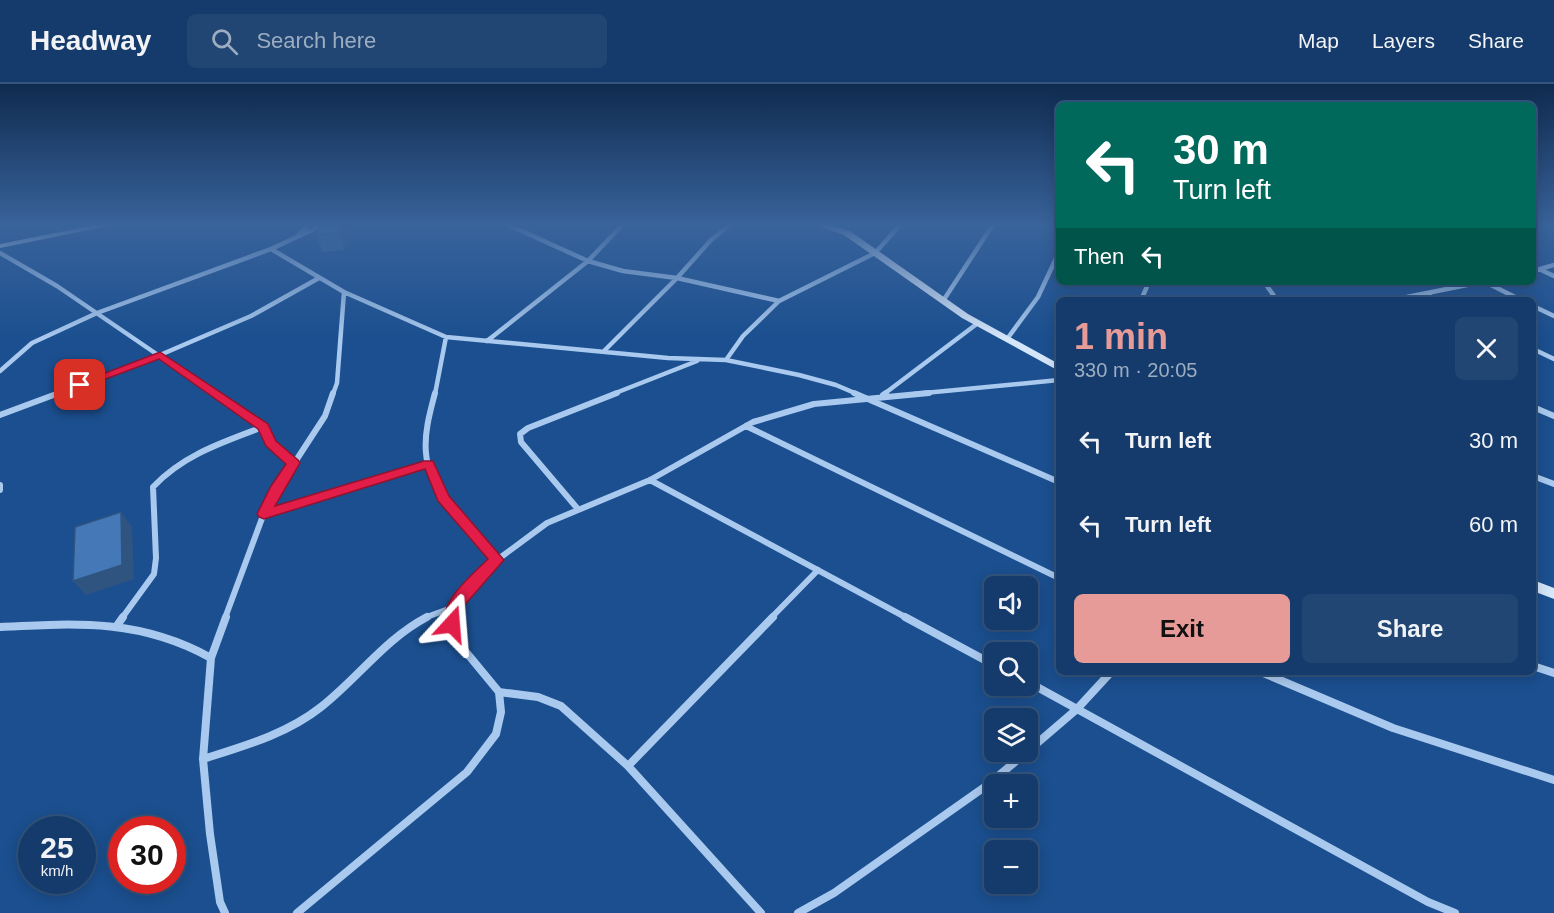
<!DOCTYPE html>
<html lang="en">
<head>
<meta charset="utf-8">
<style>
  :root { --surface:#143b6b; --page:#214673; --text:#f1f3f6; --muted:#9dadc1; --line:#33557e; --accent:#e69b98 }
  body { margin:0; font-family:Helvetica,sans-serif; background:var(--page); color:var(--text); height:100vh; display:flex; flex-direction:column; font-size:22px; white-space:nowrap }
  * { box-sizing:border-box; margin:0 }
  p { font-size:20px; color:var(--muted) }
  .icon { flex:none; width:33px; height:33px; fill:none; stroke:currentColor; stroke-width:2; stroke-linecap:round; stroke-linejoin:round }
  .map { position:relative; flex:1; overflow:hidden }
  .details { position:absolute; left:1056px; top:213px; width:480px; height:378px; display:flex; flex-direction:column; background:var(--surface); border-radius:9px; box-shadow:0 3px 15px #0003,0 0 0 2px var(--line) }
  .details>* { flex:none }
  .banner { position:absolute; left:1056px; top:18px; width:480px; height:183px; border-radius:9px; box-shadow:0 3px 15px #0003,0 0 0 2px var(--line); background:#00695c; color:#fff; overflow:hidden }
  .fabs { position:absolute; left:984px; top:492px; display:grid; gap:12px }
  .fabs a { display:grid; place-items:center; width:54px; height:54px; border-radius:9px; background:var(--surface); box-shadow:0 3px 15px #0003,0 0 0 2px var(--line); font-size:30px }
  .speed { position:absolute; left:18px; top:732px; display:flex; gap:12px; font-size:30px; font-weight:700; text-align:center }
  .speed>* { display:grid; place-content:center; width:78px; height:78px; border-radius:50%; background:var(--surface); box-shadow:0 3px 15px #0003,0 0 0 2px var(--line); line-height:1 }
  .speed small { font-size:15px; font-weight:400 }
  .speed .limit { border:9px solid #d22; background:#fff; color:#111 }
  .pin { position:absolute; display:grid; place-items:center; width:51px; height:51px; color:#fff; margin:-26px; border-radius:12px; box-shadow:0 3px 9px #0006 }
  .me { position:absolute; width:66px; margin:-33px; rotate:19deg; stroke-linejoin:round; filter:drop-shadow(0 0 4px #0008) }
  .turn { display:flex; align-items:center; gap:21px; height:126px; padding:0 18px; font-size:27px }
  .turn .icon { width:78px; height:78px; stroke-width:2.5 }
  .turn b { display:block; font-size:42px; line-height:51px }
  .then { display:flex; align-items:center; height:57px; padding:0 18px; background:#0003; gap:12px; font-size:22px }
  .round { display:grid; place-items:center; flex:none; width:63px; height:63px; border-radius:9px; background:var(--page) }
  .summary { display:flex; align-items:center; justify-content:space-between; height:102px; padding:0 18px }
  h1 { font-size:36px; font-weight:700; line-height:45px; color:var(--accent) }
  .action { display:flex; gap:12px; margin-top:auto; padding:12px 18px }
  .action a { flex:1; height:69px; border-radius:9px; background:var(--accent); color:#111; font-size:24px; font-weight:700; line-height:69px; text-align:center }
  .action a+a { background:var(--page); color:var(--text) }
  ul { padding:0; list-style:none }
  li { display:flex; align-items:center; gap:18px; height:84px; padding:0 18px }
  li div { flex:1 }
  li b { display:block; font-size:22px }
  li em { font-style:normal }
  header { display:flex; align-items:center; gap:36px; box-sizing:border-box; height:84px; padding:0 30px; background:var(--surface); border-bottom:2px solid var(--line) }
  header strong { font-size:28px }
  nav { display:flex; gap:33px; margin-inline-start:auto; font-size:21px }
  .search { width:420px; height:54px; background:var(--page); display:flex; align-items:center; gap:15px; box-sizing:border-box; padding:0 21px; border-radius:9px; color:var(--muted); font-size:22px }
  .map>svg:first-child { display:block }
</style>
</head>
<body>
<header>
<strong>Headway</strong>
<div class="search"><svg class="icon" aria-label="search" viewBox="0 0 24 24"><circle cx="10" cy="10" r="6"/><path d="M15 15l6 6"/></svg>Search here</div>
<nav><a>Map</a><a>Layers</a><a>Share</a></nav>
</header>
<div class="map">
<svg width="1554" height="829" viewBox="0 0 1554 829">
  <rect width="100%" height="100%" fill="#1b4f8f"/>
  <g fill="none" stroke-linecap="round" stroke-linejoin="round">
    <path stroke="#a9c9ee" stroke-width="4.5" d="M504,139L588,177L623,187L677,194L779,217
      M298,152L310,139
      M271,165L344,208L337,299L333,310
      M0,169L57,202L215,310
      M1541,186L1554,192
      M1533,187L1554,181
      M1264,198L1277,216
      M1485,198L1521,216
      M344,208L446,253L668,274L726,276L799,291L836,301L857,310
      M1426,210L1437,216
      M1141,216L1149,198
      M1392,216L1482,198
      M943,217L994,139
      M1533,222L1554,232
      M1007,255L1038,213L1059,168
      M487,257L588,177L624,139
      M1533,265L1554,275
      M604,267L677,194L711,156L732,139
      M726,276L743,252L779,217L875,169L902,139
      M0,287L32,259L97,229L271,165L327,139
      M55,310L160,271L251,232L319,194
      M435,310L446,253
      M613,310L697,277
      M884,310L978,239
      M914,310L1059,296"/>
    <path stroke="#a9c9ee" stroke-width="6" d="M213,309L263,343L270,359L294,379
      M435,309C430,328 424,349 426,369C429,412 470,446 497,476
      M854,309L1059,398
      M883,311L886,309
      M1533,323L1554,332
      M0,331L59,309
      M746,342L1059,494
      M1533,392L1554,400
      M650,396L907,534
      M0,401V406
      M577,424L521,358L520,350L528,344L617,309
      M264,430L429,380
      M122,534L154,490L156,474L153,403C183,371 223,358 263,343
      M225,534L267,421L325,332L333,309
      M424,534L454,523
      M453,534L454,523L497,476L547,439L650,396L753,338L814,320L929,309
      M771,534L818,486"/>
    <path stroke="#a9c9ee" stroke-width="8" d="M905,533L994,581
      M0,543C78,539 141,535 211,574
      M116,543L123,533
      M1533,582L1554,589
      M1261,588L1393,644L1554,696
      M1028,598L1428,818L1455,829
      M499,608L538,613L561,622L628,682L761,829
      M1028,667L1077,625L1111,588
      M203,675C244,662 287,650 321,623C358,594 385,555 427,533
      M628,682L773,533
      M225,829L220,818L210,750L203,675L211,574L226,533
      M297,829L467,688L496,650L501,628L499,608L461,562L452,540L453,533
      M798,829L834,809L986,702L1027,668"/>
    <path fill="#d6e6fa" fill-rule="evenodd" d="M105,139H123L0,164V160Z
      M809,139H822L850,147L968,230L1059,280V287L962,234L844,151Z
      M1533,496L1554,504V515L1533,507Z"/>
  </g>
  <path fill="#3a679d" d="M321,139H347L351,149L344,166L323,168L316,151Z"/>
  <path fill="#305480" d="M342,139H347L351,149L344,166L338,149Z
    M121,428L132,443L134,495L86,511L73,497Z"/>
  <path fill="#4478b7" stroke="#305480" stroke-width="1.5" d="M321,139H342L338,149L316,151Z
    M121,428L122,481L73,497L75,443Z"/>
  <linearGradient id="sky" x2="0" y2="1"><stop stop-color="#0f2b4f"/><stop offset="0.55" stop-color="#39639b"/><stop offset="1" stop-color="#39639b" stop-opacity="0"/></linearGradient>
  <rect width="1554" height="255" fill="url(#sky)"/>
  <path fill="#e11d48" stroke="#92132f" stroke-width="1.5" d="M160,268L268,340L276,357L298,376L300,379L275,422L424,377H433L449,412L504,476L461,525L458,545L452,547L447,545C434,521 473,490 488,475L438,417L425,385L264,435L259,433L257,430L271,402L286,380L266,362L258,345L159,275L84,303H76L74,301Z"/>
</svg>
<div class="fabs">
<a><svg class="icon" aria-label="sound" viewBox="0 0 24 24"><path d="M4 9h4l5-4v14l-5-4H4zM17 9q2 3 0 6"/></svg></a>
<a><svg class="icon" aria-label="search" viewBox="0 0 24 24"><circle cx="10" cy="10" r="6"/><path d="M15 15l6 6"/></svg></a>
<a><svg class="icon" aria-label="layers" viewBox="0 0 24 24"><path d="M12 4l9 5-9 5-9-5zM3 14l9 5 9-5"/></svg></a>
<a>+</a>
<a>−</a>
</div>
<div class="speed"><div>25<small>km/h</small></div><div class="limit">30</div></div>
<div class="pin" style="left:80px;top:301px;background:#d93025"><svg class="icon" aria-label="arrive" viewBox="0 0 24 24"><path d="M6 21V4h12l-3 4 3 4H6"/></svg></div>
<svg class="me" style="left:452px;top:540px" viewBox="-20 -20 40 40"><path d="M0-17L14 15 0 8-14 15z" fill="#e11d48" stroke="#fff" stroke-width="4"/></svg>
<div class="banner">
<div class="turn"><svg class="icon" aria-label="left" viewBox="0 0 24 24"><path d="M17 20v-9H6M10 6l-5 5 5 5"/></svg><div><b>30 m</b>Turn left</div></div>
<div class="then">Then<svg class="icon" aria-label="left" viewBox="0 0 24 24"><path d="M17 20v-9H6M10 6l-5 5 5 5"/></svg></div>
</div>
<section class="details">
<div class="summary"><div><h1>1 min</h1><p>330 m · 20:05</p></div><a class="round"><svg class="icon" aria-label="close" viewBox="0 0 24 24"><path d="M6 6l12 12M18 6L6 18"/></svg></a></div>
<ul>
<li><svg class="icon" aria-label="left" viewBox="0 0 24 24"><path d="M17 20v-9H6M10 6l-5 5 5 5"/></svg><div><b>Turn left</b></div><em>30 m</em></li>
<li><svg class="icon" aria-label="left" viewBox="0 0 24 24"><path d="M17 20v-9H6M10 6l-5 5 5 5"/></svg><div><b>Turn left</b></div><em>60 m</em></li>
</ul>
<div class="action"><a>Exit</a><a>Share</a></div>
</section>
</div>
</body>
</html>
